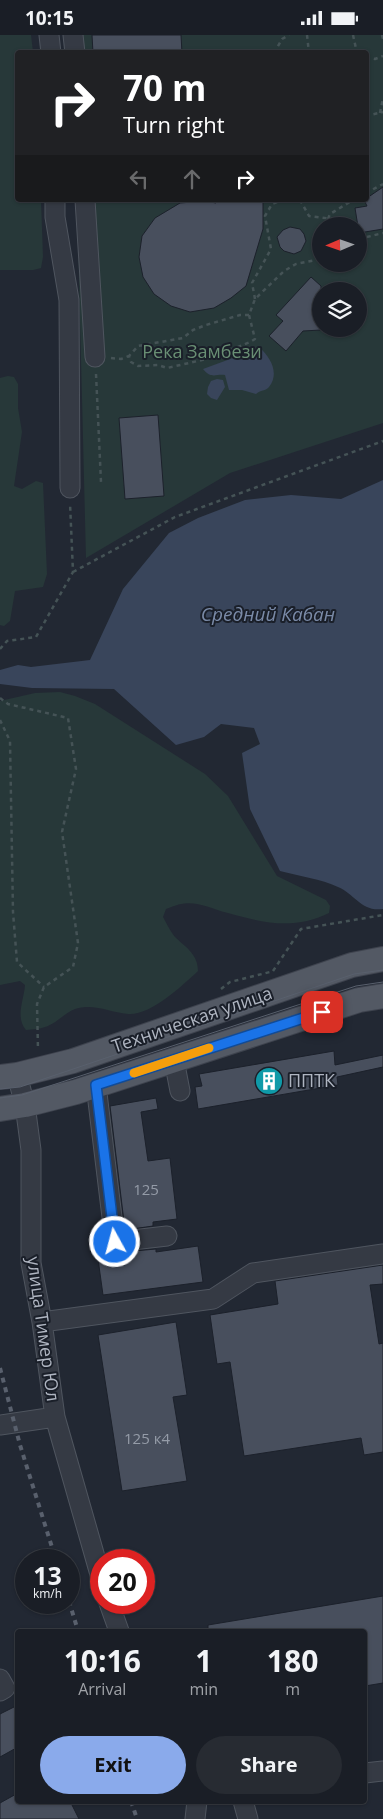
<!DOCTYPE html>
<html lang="en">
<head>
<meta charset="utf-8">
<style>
  :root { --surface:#1a1e26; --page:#272b32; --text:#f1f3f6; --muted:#9fa2a7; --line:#383c43; --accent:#8aaaeb }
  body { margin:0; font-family:"Open Sans",sans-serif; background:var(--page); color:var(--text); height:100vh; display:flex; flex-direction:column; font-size:19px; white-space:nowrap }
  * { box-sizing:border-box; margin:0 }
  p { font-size:16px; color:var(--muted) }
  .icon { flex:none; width:28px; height:28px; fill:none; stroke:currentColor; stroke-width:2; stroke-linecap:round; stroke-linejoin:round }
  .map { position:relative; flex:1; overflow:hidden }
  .details { position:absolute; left:15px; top:1594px; width:352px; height:175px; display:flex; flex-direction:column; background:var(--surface); border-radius:5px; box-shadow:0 1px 4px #0004,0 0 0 1px var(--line) }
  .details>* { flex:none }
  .hud { position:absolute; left:15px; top:15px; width:354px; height:152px; border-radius:5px; box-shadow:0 1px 4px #0004,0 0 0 1px var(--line); background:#202124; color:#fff; overflow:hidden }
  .needle { width:32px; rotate:268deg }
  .tools { position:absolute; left:312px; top:182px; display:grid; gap:10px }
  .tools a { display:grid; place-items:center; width:55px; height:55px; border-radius:50%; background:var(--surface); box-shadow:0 1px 4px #0004,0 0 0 1px var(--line); font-size:25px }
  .speed { position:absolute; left:15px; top:1514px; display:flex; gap:10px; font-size:25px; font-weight:700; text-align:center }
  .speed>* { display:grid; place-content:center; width:65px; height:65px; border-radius:50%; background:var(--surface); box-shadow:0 1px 4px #0004,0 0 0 1px var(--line); line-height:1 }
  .speed small { font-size:12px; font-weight:400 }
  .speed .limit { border:8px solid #d22; background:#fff; color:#111 }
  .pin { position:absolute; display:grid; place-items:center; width:42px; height:42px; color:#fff; margin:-21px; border-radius:10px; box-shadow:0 2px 8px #0006 }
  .me { position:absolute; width:55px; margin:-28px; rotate:353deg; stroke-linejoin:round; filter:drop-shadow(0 0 4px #0008) }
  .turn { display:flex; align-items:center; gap:18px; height:105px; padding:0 25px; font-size:22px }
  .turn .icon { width:65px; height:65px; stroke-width:2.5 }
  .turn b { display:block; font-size:35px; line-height:42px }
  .lanes { display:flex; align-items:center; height:48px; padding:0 25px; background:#0003; justify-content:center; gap:25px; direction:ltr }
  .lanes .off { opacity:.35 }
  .eta { display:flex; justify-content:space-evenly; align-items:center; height:85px; text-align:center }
  .eta b { font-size:30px; font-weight:700; line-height:35px }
  .action { display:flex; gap:10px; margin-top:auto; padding:10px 25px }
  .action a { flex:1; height:58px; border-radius:30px; background:var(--accent); color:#111; font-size:20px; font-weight:700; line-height:58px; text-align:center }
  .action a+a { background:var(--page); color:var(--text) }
  .status { display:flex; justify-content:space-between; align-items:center; height:35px; padding:0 25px; background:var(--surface); direction:ltr }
  .status svg { height:14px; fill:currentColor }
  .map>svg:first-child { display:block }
</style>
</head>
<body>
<div class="status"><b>10:15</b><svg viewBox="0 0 49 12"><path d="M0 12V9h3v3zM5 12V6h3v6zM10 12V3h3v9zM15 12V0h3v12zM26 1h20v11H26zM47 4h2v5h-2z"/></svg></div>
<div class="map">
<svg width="383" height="1784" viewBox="0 0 383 1784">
  <rect width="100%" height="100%" fill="#222833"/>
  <path fill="#273839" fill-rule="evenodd" d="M0,0H31L33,17L18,18V165H41L43,222L41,233L33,235H0Z
    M67,0H383V388L230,438L86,523L77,165H366V18L71,17ZM321,191H359V229H321ZM321,256H359V294H321Z
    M8,341L14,342L18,349V373L22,397L14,451L22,454L36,446L43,448L47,539L43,552L15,556L10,586L4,591L0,590V343Z
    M60,657L75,661L95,669L205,739L228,761L277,841L326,865L330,871L329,878C295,895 263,888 228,878C203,871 192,862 166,874L163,882C167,889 171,898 176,903C187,913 198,920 198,936C182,951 150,981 128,979C109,977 94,968 75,974C64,978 56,989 45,992C40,994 33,994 26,995C15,982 24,965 25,950L20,946L0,950V666L35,658Z"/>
  <path fill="#39455b" d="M260,313C270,322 280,338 269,352C266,356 260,355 256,359L242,355H229L225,340C215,339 211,344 203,334Z
    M217,344L223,345L225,352L217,365L211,363L207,359L208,352L211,346Z
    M383,445V874C361,877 355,859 338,852C321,844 299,841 280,836L250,774L242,718L260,709L254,693L221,689L204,702L176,710L114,654L32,653L0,649V635L18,630L31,632L90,625L123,554L169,498L198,483L245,465L291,460L341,464Z"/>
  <path fill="#484f5d" stroke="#1c212b" d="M92,0H181L182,18H93Z
    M383,152V194L359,198L355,173L367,171L364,165Z
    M218,165H263V194L246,251L231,263L214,273L190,277L171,271L154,259L143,242L139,222L142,201L155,183L180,168L205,166L216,168Z
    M290,192L300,194L304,199L306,206L301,216L294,219L284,216L280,212L277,202L283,195Z
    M311,242L321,251V295L303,296L286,316L269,301L283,286L276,280Z
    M158,380L164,461L125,464L119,383Z
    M334,1016L335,1030L383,1020V1032L337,1042L338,1050L198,1074L195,1052L202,1051L199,1039Z
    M156,1063L158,1074L141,1077L148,1126L170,1123L177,1184L153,1187V1191L125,1195L110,1071Z
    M198,1211L203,1247L103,1260L98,1224L113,1222L112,1218L156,1214V1217Z
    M383,1230V1249L370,1250L379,1309L383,1308V1417L364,1420L361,1403L244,1421L230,1327L217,1329L210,1280L278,1269L275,1246Z
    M176,1287L187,1360L173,1362L187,1446L122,1456L98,1300Z
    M383,1561V1648L365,1651V1596H208V1590Z
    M18,1670V1712L0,1722V1679Z
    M18,1758V1766H70L79,1784H0V1768Z"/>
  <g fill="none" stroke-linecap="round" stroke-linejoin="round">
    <defs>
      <path id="minor" d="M49,0L51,18
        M73,0L75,18
        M55,165V182L69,265L70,453
        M85,165L95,322
        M174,1025L180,1056
        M17,1040L25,1070L31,1115V1228L42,1287L55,1382L101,1543
        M96,1050L115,1207L167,1201
        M42,1287L213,1264L253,1238L383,1219
        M0,1390L55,1382
        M109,1568L119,1596
        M0,1644L5,1653L0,1656
        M365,1738L383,1736
        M243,1766L248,1784
        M195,1784L197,1766"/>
      <path id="major" d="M0,1042L17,1040L73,1026L352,930L383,924
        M0,1074L25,1070L76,1057L359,965L383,961"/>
    </defs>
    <use href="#minor" stroke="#4f555f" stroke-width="21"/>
    <use href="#major" stroke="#3e434e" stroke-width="26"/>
    <path stroke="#455356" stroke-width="2.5" stroke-dasharray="4 4" stroke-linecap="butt" d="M307,0L309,18
      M353,0L357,18
      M382,0L383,4
      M274,18L282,4L289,0
      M366,22L375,24L383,21
      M366,78L370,80L383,77
      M380,78L383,63
      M366,158L383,149
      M300,165L309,181L342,185L343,191
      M328,184L330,179L353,165
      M359,204L383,198
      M255,264L252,248L271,214L265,181L272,169L282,165
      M249,280H240L206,290L193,295L183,303L138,311L129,321L131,327L138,331L158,330L167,333L211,323L250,307L255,304L249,280L255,264L284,236L296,229L321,224
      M111,323L121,324L129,321
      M96,339L101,447
      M73,537L175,482L383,406
      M0,614L7,606L36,602L73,537L70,468
      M0,663L8,669L68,683L76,734L62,797L78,908L73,932L44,952L37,969L38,1015
      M0,685L10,706L13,877L17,927L44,952
      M273,936L301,894L383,880
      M221,954L230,947L270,937"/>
    <use href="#minor" stroke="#353a44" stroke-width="19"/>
    <use href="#major" stroke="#535964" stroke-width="24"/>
    <path stroke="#59606d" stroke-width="1" d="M0,1054L20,1052L354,939L383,935
      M0,1063L22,1060L356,951L383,947"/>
    <path stroke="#59606d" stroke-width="4" stroke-dasharray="5 5" stroke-linecap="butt" d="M0,1333L20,1410L56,1525
      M69,1566L78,1596
      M131,1766L137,1784"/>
  </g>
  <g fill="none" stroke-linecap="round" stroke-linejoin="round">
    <defs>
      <path id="route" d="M115,1207L96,1050L322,977"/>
    </defs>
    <use href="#route" stroke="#114b97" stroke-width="12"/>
    <use href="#route" stroke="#1a73e8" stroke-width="9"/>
    <path stroke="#f59e0b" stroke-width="9" d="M134,1038L209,1013"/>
  </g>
  <defs>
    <symbol id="building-disc" viewBox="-11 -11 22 22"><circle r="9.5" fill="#0f9aa8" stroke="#1a1f29"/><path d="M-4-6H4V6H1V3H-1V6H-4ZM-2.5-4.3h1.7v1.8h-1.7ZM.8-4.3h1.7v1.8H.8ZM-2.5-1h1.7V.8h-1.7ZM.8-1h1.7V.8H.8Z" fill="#fff"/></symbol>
  </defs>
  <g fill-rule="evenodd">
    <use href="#building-disc" x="253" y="1030" width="32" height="32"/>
  </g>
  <g text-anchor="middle" stroke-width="4" stroke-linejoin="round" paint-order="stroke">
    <g font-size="15" fill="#959ca8">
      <text x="146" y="1160">125</text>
      <text x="147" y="1409">125 к4</text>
    </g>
    <g font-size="18" fill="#698f74" stroke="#1a1f29">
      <text x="202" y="323">Река Замбези</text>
    </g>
    <g font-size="18" fill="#afb5c1" stroke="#1a1f29">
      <text transform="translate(192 985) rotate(-19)" y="6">Техническая улица</text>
      <text transform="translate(43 1294) rotate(82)" y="6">улица Тимер Юл</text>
    </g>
    <g font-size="18" fill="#afb5c1" stroke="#1a1f29" text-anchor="start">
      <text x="288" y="1052">ППТК</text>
    </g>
    <g font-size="19" font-style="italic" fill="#7a8aa7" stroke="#1a1f29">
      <text x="268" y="586">Средний Кабан</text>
    </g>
  </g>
</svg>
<div class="tools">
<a><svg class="needle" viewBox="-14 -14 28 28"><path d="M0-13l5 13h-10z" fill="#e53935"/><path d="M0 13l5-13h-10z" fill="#9fa2a7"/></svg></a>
<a><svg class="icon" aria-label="layers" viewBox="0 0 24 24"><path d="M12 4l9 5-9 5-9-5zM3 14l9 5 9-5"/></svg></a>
</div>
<div class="speed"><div>13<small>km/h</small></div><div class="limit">20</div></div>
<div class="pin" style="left:322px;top:977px;background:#d93025"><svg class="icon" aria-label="arrive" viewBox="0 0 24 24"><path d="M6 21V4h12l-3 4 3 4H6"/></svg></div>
<svg class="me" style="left:115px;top:1207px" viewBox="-20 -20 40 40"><circle r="17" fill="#1a73e8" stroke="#fff" stroke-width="3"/><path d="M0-11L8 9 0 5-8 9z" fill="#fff"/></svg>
<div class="hud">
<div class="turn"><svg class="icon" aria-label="right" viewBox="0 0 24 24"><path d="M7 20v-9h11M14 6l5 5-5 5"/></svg><div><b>70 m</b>Turn right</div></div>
<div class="lanes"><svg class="icon off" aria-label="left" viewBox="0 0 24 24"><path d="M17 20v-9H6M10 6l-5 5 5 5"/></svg><svg class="icon off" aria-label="ahead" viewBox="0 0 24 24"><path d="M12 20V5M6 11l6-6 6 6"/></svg><svg class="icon" aria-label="right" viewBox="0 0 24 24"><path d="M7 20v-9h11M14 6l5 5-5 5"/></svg></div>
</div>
<section class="details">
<div class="eta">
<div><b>10:16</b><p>Arrival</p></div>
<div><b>1</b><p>min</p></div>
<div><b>180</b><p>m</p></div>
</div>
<div class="action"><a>Exit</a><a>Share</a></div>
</section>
</div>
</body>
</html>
